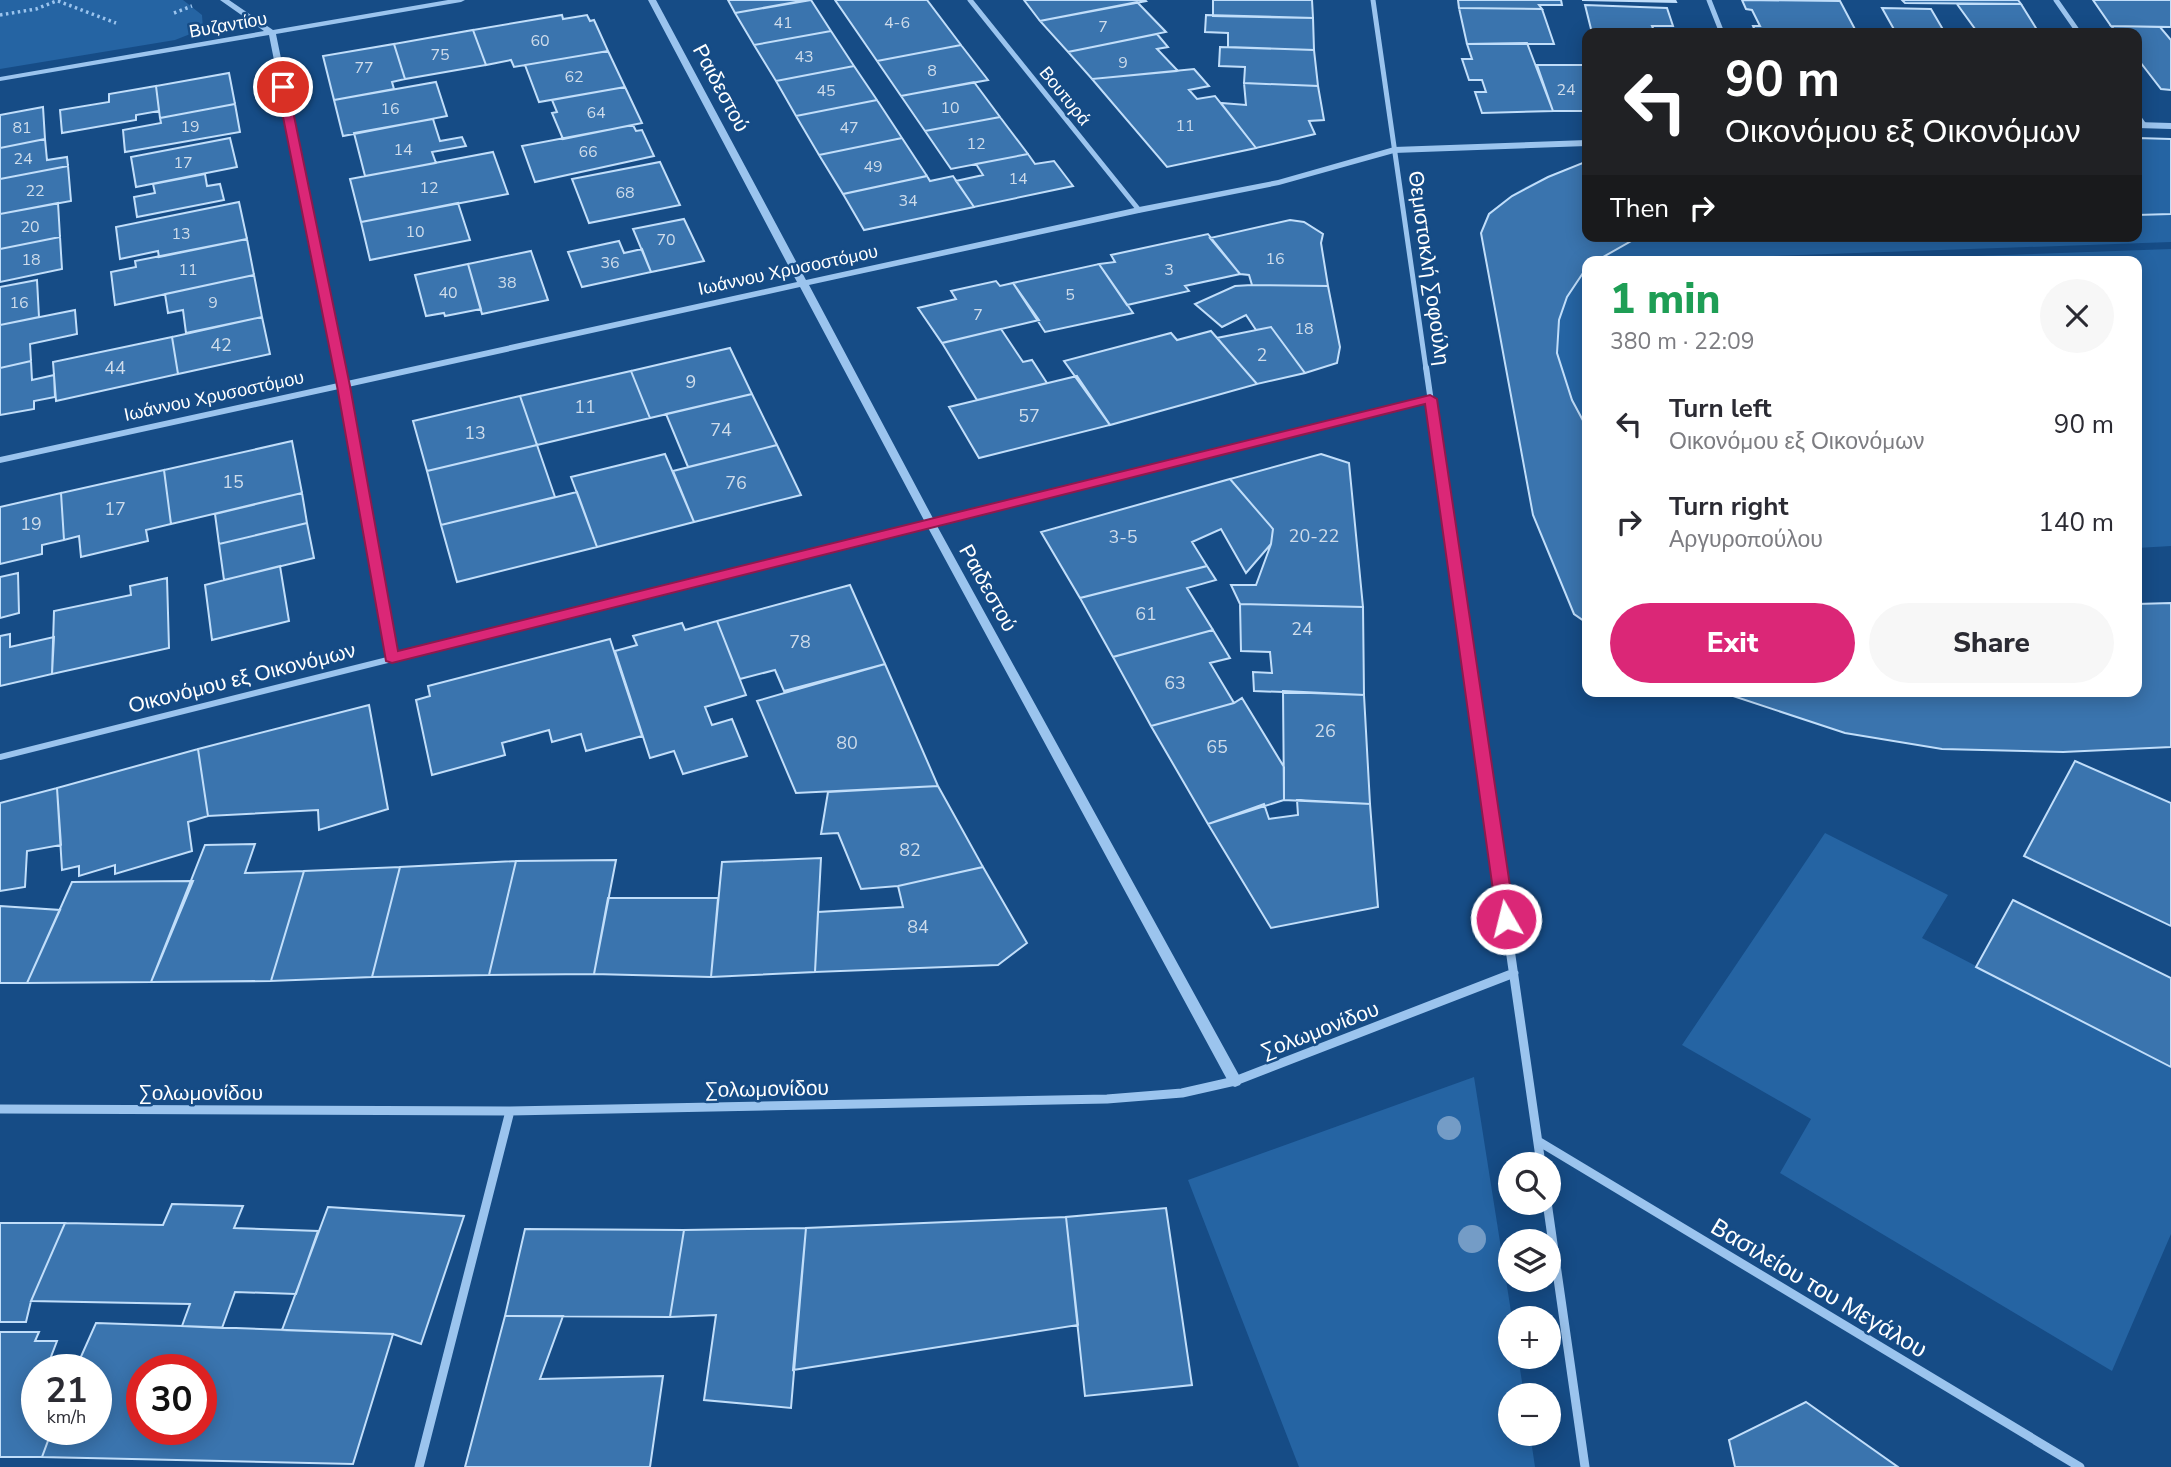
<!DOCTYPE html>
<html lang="en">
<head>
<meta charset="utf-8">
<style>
  :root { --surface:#fff; --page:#f7f7f7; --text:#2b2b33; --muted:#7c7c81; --accent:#db2777 }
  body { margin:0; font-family:"Nunito Sans",sans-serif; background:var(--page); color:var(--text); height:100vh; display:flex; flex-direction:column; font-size:26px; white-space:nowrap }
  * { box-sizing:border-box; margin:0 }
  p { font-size:23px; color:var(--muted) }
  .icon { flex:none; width:38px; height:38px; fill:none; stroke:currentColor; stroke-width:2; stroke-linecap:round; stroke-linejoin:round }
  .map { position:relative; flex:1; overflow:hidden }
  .details { position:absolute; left:1582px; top:256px; width:560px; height:441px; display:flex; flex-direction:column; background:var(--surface); border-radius:14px; box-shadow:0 4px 18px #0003 }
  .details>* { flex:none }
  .top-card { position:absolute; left:1582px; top:28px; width:560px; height:214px; border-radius:14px; box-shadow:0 4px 18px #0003; background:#202124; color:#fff; overflow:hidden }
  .controls { position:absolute; left:1498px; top:1152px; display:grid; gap:14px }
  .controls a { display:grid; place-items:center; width:63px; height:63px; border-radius:50%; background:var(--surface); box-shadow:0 4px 18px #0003; font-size:35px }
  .speed { position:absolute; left:21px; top:1354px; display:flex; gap:14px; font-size:35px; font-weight:700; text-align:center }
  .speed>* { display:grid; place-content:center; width:91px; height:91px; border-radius:50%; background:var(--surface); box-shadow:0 4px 18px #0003; line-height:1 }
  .speed small { font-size:18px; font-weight:400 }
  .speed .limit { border:10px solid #d22; background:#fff; color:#111 }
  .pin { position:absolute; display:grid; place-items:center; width:60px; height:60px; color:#fff; margin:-30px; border:4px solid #fff; border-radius:50%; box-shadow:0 2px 7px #0007 }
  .me { position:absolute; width:77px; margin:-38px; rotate:352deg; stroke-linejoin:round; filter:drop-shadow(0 0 5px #0008) }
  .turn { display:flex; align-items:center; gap:24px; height:147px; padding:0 28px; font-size:32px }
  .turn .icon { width:91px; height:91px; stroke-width:2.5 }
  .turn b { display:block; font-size:49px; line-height:60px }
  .then { display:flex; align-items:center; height:66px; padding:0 28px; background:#0003; gap:14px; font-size:26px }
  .round { display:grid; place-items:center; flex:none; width:74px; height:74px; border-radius:37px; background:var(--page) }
  .head { display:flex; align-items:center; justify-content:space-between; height:119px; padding:0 28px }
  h1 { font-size:42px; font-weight:800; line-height:52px; color:#1e9e55 }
  .action { display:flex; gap:14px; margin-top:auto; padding:14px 28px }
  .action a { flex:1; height:80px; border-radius:42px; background:var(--accent); color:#fff; font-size:28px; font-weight:800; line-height:80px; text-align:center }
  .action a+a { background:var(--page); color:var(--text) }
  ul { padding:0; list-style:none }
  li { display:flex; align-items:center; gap:21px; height:98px; padding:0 28px }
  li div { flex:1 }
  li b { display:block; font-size:26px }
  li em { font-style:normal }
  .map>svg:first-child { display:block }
</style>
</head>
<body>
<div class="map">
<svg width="2171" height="1467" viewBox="0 0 2171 1467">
  <rect width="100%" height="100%" fill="#164c86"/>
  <path fill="#2564a3" d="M0,0H183L202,15L203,29L175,40L0,69Z
    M2137,138L2171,139V242L1716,258L1693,261H1587V623L1574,614L1533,515L1481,233C1484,227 1486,218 1491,213C1514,187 1554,174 1585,162L1587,163V236H2137Z
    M2171,249V546L2137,548V261H1838Z
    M1825,833L1948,895L1922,938L2171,1067V1234L2112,1371L1780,1173L1811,1119L1682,1045Z
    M1474,1077L1512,1318L1510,1356H1518L1524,1395H1510V1433H1530L1535,1467H1299L1188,1180Z"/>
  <path fill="#3a74ae" stroke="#c1defa" stroke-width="2" fill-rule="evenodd" d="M728,0H807L735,13Z
    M811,0L831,31L754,45L735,13Z
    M835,0H927L961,45L877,61Z
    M1024,0H1145L1146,1L1040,21Z
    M1213,0H1312L1313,18L1213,16Z
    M1458,0H1561L1562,5H1539L1542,9L1459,8Z
    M1675,0L1676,2L1582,0Z
    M1742,0L1840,1L1857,33H1756L1753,26H1760L1752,10L1746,9Z
    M1902,0H2018L2021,4L1905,3Z
    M2093,0H2171V27L2111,26Z
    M1137,2L1166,32L1068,52L1040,21Z
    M1957,4H2021L2039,33H1978Z
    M1585,5L1667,8L1673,26H1652L1655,33L1609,29L1610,33H1592Z
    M1459,8L1542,9L1554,44H1467Z
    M1882,8L1931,9L1945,33H1896Z
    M562,15L563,19L587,15L590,21L594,20L608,51L514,67L511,60L486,65L473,30Z
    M1206,15L1313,18L1314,50L1228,47V33L1205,32Z
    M2111,26L2160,27L2171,40V90L2161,89L2137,58V33H2117Z
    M473,30L486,65L405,79L394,44Z
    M831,31L854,66L776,81L754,45Z
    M1157,34L1168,47L1157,49L1178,71L1092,79L1068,52Z
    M1527,43L1553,111L1482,113L1475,92H1486L1482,80H1469L1462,59H1472L1467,44Z
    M394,44L405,79L392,82L394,89L334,100L323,56Z
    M961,45L988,80L901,96L877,61Z
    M1220,47L1314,50L1318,86L1244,83L1245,67L1219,66Z
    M608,51L625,87L539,102L525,65Z
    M1537,65H1587V111H1553Z
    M854,66L877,100L796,116L776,81Z
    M1194,69L1209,86L1189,90L1197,99L1215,96L1256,148L1167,167L1092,79Z
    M229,73L235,104L160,118L156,86Z
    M436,82L447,116L343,136L334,100Z
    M974,82L1000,117L925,131L901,96Z
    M1244,83L1318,86L1324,120L1309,121L1315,134L1256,148L1221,103L1246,105Z
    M156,86L159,111L136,115V120L62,133L60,110L109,102V94Z
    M625,87L642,123L563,139L552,113L557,112L552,100Z
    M877,100L902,138L819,155L796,116Z
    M235,104L240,132L125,152L123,130L161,123L160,118Z
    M43,107L45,139L0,148V115Z
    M1000,117L1028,154L951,169L925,131Z
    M433,119L440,141L462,137L466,146L432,152L436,163L365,176L354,133Z
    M633,125L636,131L642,130L654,156L535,182L522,146Z
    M230,138L237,167L136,187L131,157Z
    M902,138L927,176L843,194L819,155Z
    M2137,138L2171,139V214L2137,215Z
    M2137,138L2171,139V214L2137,215Z
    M45,139L47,160L67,157L68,166L0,179V148Z
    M493,152L508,194L361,222L350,179Z
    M1028,154L1035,164L1054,161L1073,186L974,207L956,181L983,175L976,164Z
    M660,162L680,205L589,223L572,179Z
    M1585,162L1587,163V236H1640L1596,261H1587V267L1567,297L1559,320L1557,353L1572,400L1587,428V623L1574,614L1533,515L1481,233L1489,214L1512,196L1548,177Z
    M68,166L71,201L0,214V179Z
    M205,174L207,186L220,184L224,200L137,217L134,197L155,193L153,184Z
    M927,176L930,181L953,176L974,207L864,230L843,194Z
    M239,202L247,239L159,257L158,251L120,259L116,227Z
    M58,203L60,237L0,249V214Z
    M458,203L470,240L370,260L361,222Z
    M684,219L704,261L651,272L633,229Z
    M1290,220L1304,222L1323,234L1321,243L1328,286L1252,285L1249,275L1240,274L1210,238Z
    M1208,234L1240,274L1185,286L1189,291L1127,305L1099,264L1115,262L1111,255Z
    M60,237L62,269L0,282V249Z
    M247,239L254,275L115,305L111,272L136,267L135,261Z
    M619,241L624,253L642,249L651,272L582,287L568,252Z
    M531,251L548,300L482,314L468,264Z
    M468,264L481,309L445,316L444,313L426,316L415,275Z
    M1099,264L1133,313L1045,332L1013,283Z
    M254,275L262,317L186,333L183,310L168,313L165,294Z
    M37,280L39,317L0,325V287Z
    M996,281L1000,286L1013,283L1039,320L942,343L918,308L956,299L951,291Z
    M1252,285L1328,286L1340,347L1337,363L1305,373L1271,327L1256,330L1246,315L1222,327L1195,304L1235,286Z
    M75,310L77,334L30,344L31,361L0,368V325Z
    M262,317L270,354L178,374L172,337Z
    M1271,327L1305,373L1257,384L1217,338Z
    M1001,329L1023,362L1032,360L1047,383L977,400L942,343Z
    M1211,331L1257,384L1110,425L1064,361L1171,333L1177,340Z
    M172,337L178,374L56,401L53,362Z
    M730,348L752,394L650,418L631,371Z
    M31,361L32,380L54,375L55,397L34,401V409L0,415V368Z
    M631,371L650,418L537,445L520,396Z
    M1077,376L1110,425L979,458L949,407Z
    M752,394L777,445L688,467L666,414Z
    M520,396L537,445L427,471L413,421Z
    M292,441L302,493L171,524L164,470Z
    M537,445L555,497L441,525L427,471Z
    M777,445L801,495L694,522L673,471Z
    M665,454L694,522L597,547L571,477Z
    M1321,454L1349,463L1363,607L1240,604L1231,585H1256L1271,544L1273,529L1230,479Z
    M164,470L171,524L146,530L148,541L81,557L79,536L64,540L61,493Z
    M1230,479L1273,529L1271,544L1246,573L1221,529L1192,542L1207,566L1080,598L1041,532Z
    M577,492L597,547L457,582L441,525Z
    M61,493L64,540L42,545V554L0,564V507Z
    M302,493L307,523L219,544L215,514Z
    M307,523L314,558L224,580L219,544Z
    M280,566L289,621L212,640L205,585Z
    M1207,566L1216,580L1187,588L1213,630L1113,657L1080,598Z
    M18,573L19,613L0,618V577Z
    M167,578L169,648L52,674L54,611L131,595L130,586Z
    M850,585L885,664L784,691L775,670L740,679L717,621Z
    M2171,603V747L2063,752L1942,749L1845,733L1718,691H2137V604Z
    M1240,604L1363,607L1364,695L1254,691L1253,672L1272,673L1270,652L1241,651Z
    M717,621L746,695L705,707L712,725L732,719L747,756L683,774L674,751L650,758L615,651L637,645L633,636L682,623L685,630Z
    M1213,630L1230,658L1210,663L1234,703L1151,726L1113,657Z
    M10,634V647L54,637L52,674L0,686V636Z
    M610,639L642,736L586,751L581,734L552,742L549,730L502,743L505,755L432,775L416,700L430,696L428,686Z
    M885,664L938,786L796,793L757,701Z
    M1283,691L1364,695L1370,804L1284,800Z
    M1242,698L1284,767V800L1208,824L1151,726L1234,703Z
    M369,705L388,809L319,830L318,810L208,816L198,749Z
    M198,749L208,816L188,822L192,851L115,874V865L79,876V866L62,870L57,788Z
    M2075,761L2171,803V926L2024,856Z
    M938,786L983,867L898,886L861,889L838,833L821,834L828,792Z
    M57,788L61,845L27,851L25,887L0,891V803Z
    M1297,800L1370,804L1378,907L1271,928L1208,824L1264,804L1269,819L1298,815Z
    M255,844L245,873L304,871L271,981L151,982L205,845Z
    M821,858L815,972L711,977L722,862Z
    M616,860L594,974L489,975L516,861Z
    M516,861L489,975L372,977L400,867Z
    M400,867L372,977L271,981L304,871Z
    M983,867L1027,943L998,965L815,972L818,912L903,907L898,886Z
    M193,881L151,982L27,983L72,882Z
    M608,898H718L711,977L594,974Z
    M2013,900L2171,978V1067L1976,967Z
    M0,906L60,910L27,983H0Z
    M172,1204L243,1206L234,1228L318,1231L296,1294L235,1292L222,1328L182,1326L190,1304L31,1301L65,1223L163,1225Z
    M328,1207L464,1216L421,1344L393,1334L282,1330Z
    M1166,1208L1192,1385L1085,1396L1066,1217Z
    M1066,1217L1078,1325L793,1370L806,1228Z
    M0,1223H65L31,1301L26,1322H0Z
    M806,1228L791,1408L704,1400L716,1315L670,1317L684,1230Z
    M525,1229L684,1230L670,1317L505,1316Z
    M505,1316H563L540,1379L663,1376L650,1467H465Z
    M96,1323L182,1326L393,1334L353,1464L42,1457L52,1430H96V1370H75ZM142,1370H201V1430H142Z
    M0,1332H39L35,1341H57L49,1362H78L75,1370H37V1430H52L42,1457H0Z
    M1806,1402L1898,1467H1735L1729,1440Z"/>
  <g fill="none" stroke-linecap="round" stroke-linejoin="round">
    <path stroke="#9bc4ee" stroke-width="3.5" stroke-dasharray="2.5 3.5" stroke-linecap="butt" d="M58,1L116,23
      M174,13L192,6
      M0,15L36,9L59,0"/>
    <path stroke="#9bc4ee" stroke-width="5" d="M970,0L1139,210
      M1373,0L1426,369
      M1709,0L1722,33
      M2056,0L2079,33
      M2137,115L2144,125"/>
    <path stroke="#9bc4ee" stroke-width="6" d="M1426,367L1495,847
      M0,757L1430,399"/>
    <path stroke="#9bc4ee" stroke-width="9" d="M1495,845L1541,1164
      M0,1109L510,1111L1107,1099L1182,1093L1235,1081L1514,973
      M1538,1141L2080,1467
      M1547,1202L1585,1467
      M419,1467L510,1111"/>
    <path fill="#9bc4ee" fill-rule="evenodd" d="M220,0H229L273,30L448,0H465L461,2L276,34L347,381L797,282L648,0H656L806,280L1139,207L1278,180L1394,147L1587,140V146L1394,153L1279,185L1139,213L809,285L936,524L1240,1077L1242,1081L1240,1085L1235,1087L1230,1085L926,524L800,287L348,387L398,658L392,662L386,658L339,389L0,463V457L338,383L269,35L0,81V77L264,31Z
      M2137,122L2171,123V129L2137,128Z"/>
  </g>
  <g fill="#749cc6">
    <circle cx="1449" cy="1128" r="12"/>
    <circle cx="1472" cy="1239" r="14"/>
  </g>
  <path fill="#db2777" stroke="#8e194d" stroke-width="2" d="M283,84L288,87L350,386L398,651L1430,395L1437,399L1515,919L1512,924H1500L1497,919L1425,404L392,663L386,661L337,386L277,87Z"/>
  <g text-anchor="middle" stroke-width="5" stroke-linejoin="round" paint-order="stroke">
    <g font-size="16" fill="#cedceb">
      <text x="783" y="28">41</text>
      <text x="897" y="28">4-6</text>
      <text x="1103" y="32">7</text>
      <text x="540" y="46">60</text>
      <text x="440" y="60">75</text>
      <text x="804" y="62">43</text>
      <text x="1123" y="68">9</text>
      <text x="364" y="73">77</text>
      <text x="932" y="76">8</text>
      <text x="574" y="82">62</text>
      <text x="1566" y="95">24</text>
      <text x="826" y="96">45</text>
      <text x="950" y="113">10</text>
      <text x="390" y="114">16</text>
      <text x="596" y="118">64</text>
      <text x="1185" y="131">11</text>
      <text x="190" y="132">19</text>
      <text x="22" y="133">81</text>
      <text x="849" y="133">47</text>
      <text x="976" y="149">12</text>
      <text x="403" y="155">14</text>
      <text x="588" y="157">66</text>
      <text x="23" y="164">24</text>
      <text x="183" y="168">17</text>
      <text x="873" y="172">49</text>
      <text x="1018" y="184">14</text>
      <text x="429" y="193">12</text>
      <text x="35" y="196">22</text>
      <text x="625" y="198">68</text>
      <text x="908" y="206">34</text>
      <text x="30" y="232">20</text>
      <text x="415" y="237">10</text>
      <text x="181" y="239">13</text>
      <text x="666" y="245">70</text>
      <text x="1275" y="264">16</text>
      <text x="31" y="265">18</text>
      <text x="610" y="268">36</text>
      <text x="188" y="275">11</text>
      <text x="1169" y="275">3</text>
      <text x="507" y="288">38</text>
      <text x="448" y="298">40</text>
      <text x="1070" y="300">5</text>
      <text x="19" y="308">16</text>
      <text x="213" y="308">9</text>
      <text x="978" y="320">7</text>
      <text x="1304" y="334">18</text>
    </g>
    <g font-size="18" fill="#fff" stroke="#164c86">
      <text transform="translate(228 25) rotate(-10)" y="6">Βυζαντίου</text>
      <text transform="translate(1065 96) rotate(51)" y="6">Βουτυρά</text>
      <text transform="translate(788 270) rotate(-12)" y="6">Ιωάννου Χρυσοστόμου</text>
      <text transform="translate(214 396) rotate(-12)" y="6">Ιωάννου Χρυσοστόμου</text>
    </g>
    <g font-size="18" fill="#cedceb">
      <text x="221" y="351">42</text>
      <text x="1262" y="361">2</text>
      <text x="115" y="374">44</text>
      <text x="691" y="388">9</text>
      <text x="585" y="413">11</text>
      <text x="1029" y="422">57</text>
      <text x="721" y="436">74</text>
      <text x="475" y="439">13</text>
      <text x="233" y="488">15</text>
      <text x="736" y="489">76</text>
      <text x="115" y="515">17</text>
      <text x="31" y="530">19</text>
      <text x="1314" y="542">20-22</text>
      <text x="1123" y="543">3-5</text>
      <text x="1146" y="620">61</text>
      <text x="1302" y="635">24</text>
      <text x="800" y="648">78</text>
      <text x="1175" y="689">63</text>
      <text x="1325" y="737">26</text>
      <text x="847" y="749">80</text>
      <text x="1217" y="753">65</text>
      <text x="910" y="856">82</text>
      <text x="918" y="933">84</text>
    </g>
    <g font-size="21" fill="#fff" stroke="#164c86">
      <text transform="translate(721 88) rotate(62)" y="7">Ραιδεστού</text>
      <text transform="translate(1429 268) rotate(82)" y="7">Θεμιστοκλή Σοφούλη</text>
      <text transform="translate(988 588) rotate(61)" y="7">Ραιδεστού</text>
      <text transform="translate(242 678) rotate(-14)" y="7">Οικονόμου εξ Οικονόμων</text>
      <text transform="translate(1320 1030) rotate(-21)" y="7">Σολωμονίδου</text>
      <text transform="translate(767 1089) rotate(-1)" y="7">Σολωμονίδου</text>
      <text x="201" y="1100">Σολωμονίδου</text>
    </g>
    <g font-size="24" fill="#fff" stroke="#164c86">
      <text transform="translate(1819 1288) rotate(31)" y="8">Βασιλείου του Μεγάλου</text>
    </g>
  </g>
</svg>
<div class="controls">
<a><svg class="icon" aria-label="search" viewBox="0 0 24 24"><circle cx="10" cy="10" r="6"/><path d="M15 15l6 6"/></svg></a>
<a><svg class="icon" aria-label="layers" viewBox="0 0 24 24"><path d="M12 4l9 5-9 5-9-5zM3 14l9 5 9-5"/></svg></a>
<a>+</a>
<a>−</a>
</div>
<div class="speed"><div>21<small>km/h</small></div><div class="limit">30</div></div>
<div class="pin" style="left:283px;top:87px;background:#d93025"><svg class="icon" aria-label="arrive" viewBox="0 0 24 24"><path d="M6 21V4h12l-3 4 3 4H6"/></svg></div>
<svg class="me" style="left:1506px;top:919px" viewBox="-20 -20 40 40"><circle r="17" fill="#db2777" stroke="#fff" stroke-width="3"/><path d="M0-11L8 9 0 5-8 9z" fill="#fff"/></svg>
<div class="top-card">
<div class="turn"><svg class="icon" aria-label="left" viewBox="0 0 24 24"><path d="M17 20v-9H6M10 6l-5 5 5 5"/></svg><div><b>90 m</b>Οικονόμου εξ Οικονόμων</div></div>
<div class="then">Then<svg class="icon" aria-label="right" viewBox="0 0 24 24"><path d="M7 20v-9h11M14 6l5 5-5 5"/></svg></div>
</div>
<section class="details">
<div class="head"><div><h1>1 min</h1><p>380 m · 22:09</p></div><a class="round"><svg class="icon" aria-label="close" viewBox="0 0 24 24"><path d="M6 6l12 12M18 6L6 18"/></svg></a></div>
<ul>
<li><svg class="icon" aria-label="left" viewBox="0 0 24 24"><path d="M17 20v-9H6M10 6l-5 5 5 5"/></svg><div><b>Turn left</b><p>Οικονόμου εξ Οικονόμων</p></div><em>90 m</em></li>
<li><svg class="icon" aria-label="right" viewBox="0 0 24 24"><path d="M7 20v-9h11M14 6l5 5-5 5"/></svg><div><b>Turn right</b><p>Αργυροπούλου</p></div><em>140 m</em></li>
</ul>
<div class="action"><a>Exit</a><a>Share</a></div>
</section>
</div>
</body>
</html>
